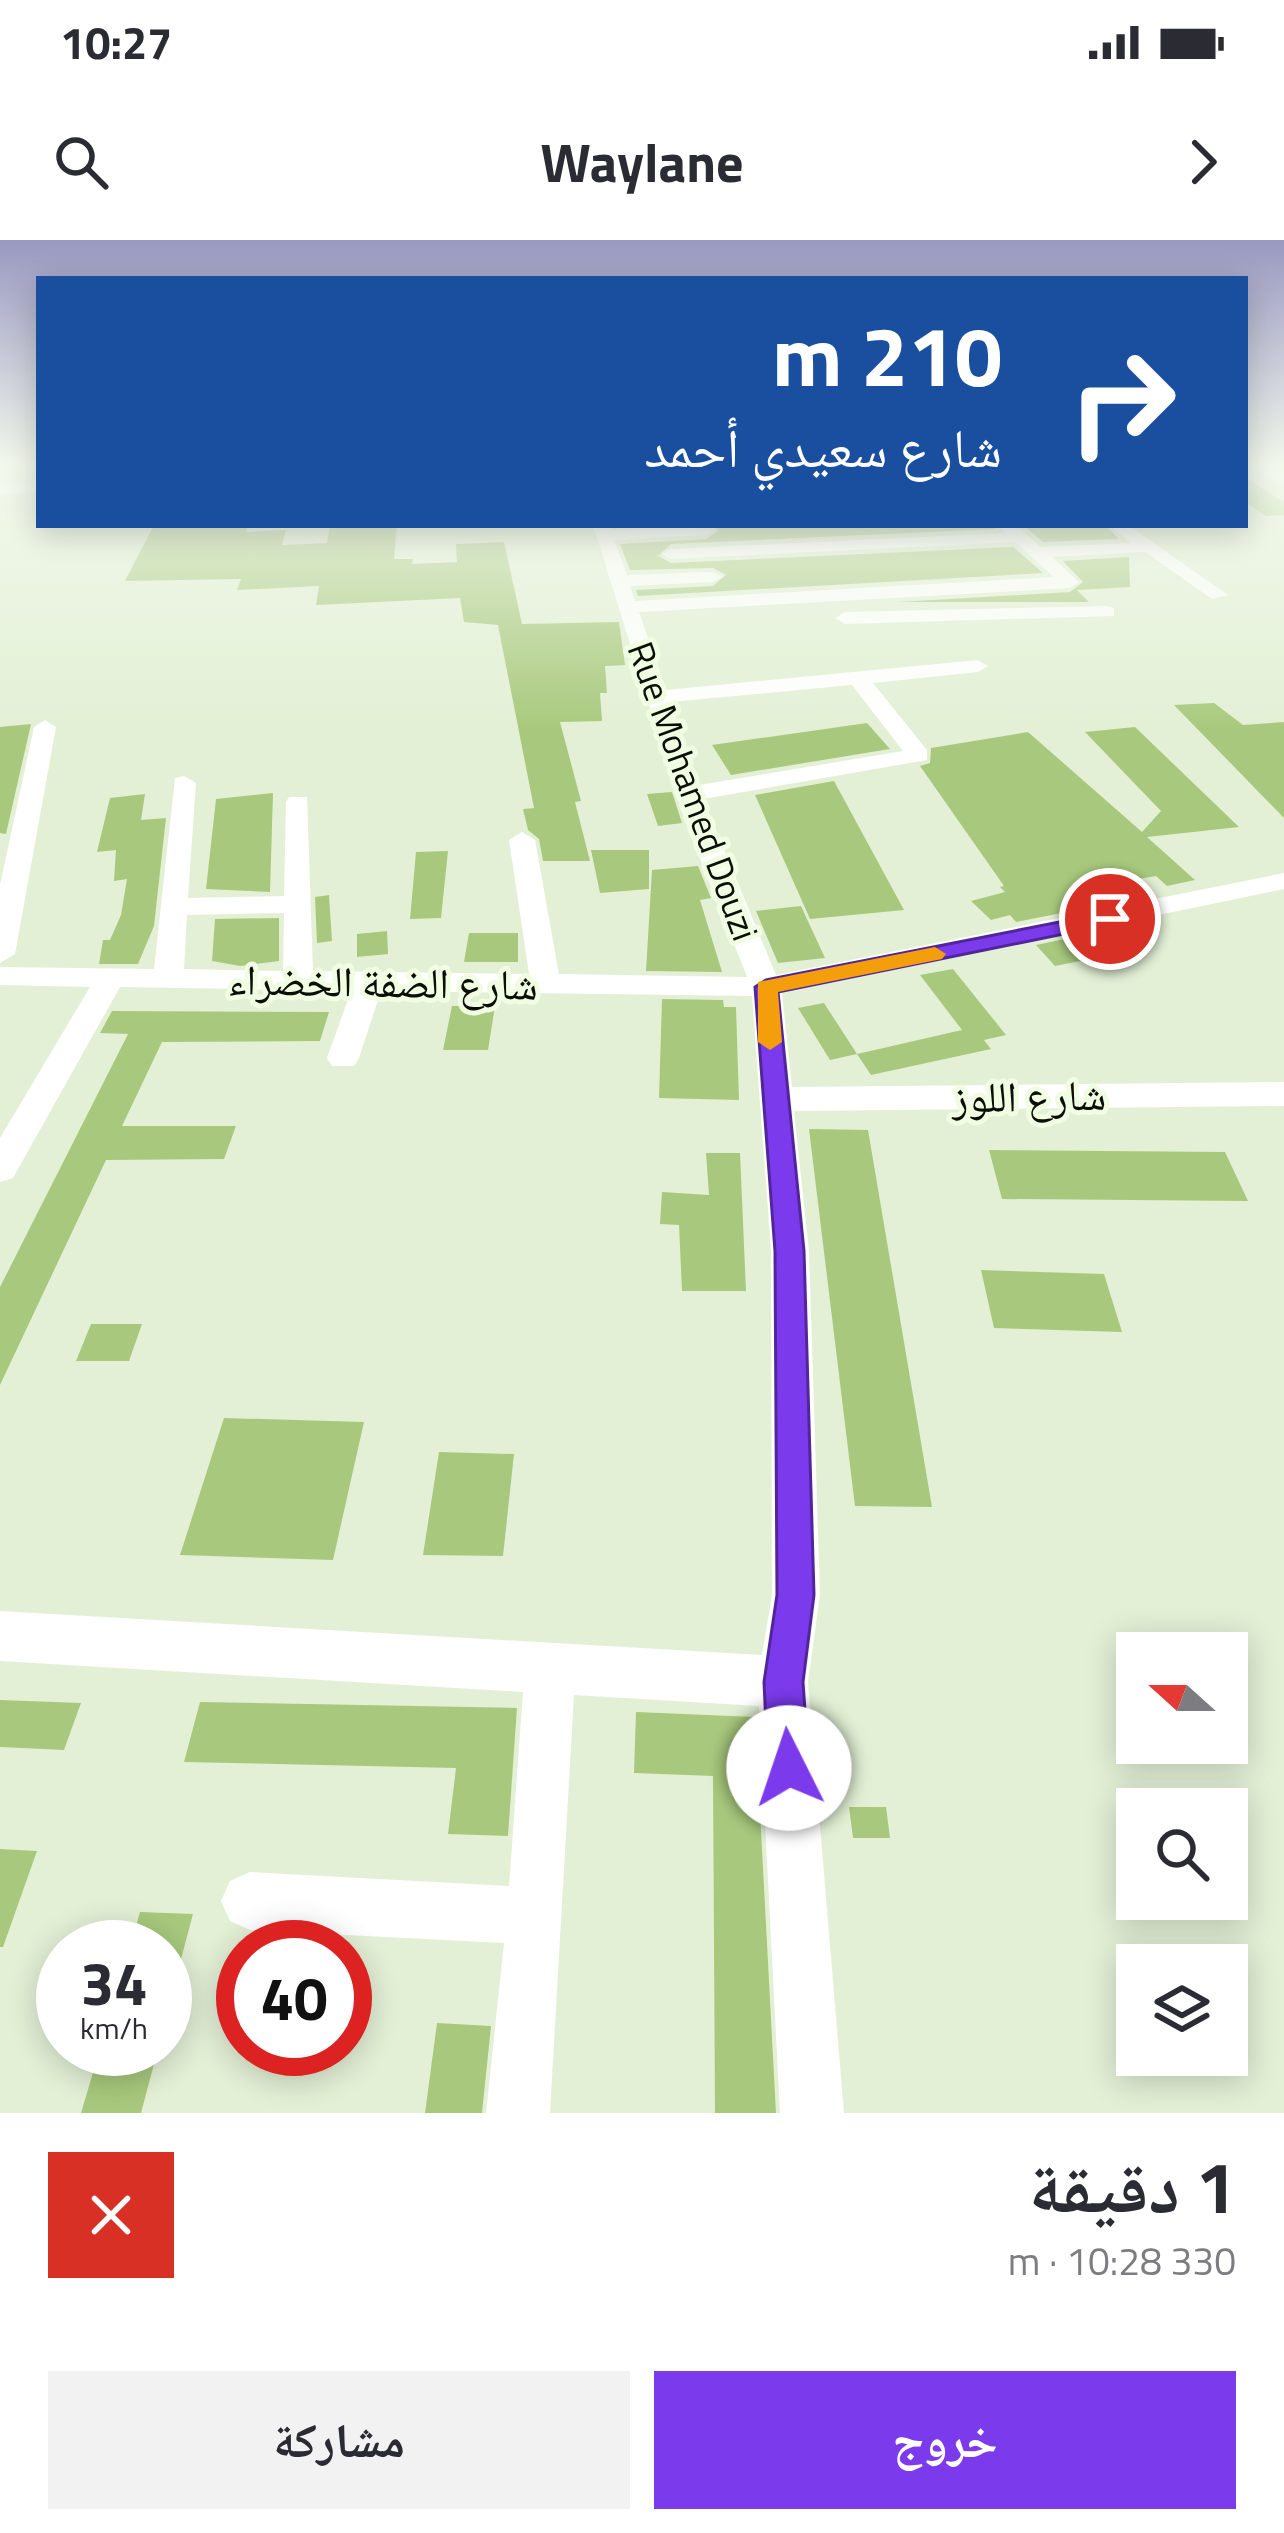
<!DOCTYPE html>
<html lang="ar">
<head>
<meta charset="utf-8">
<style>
  :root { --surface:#fff; --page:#f2f2f3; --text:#2b2b33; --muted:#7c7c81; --accent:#7c3aed }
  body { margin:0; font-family:"Titillium Web","Noto Naskh Arabic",sans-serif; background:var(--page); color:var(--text); direction:rtl; height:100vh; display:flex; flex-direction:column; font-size:45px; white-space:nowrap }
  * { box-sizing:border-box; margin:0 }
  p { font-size:39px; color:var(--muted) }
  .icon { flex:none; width:66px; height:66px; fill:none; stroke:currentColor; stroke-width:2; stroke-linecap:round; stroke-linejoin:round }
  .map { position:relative; height:1873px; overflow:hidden; direction:ltr }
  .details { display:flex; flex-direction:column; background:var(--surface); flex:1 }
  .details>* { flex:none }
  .top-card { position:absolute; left:36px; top:36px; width:1212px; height:252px; border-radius:0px; box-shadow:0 6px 30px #0003; direction:rtl; background:#1a4fa0; color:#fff; overflow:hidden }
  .needle { width:78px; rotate:291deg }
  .fabs { position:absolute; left:1116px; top:1392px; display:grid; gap:24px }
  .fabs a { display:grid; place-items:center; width:132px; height:132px; border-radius:0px; background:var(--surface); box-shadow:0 6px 30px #0003; font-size:60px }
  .speed { position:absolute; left:36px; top:1680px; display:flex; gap:24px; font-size:60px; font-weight:700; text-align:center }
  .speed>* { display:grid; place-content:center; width:156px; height:156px; border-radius:50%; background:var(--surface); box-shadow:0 6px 30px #0003; line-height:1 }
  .speed small { font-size:30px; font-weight:400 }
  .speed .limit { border:18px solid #d22; background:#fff; color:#111 }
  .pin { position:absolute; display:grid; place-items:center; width:102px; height:102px; color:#fff; margin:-51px; border:6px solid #fff; border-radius:50%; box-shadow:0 3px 12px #0007 }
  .me { position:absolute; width:132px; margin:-66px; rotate:356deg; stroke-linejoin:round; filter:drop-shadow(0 0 9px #0008) }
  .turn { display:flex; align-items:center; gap:42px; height:252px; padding:0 48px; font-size:54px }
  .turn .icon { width:156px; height:156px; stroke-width:2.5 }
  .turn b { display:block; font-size:84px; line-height:102px }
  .round { display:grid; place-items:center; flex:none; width:126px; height:126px; border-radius:0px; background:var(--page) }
  .overview { display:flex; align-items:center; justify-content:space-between; height:204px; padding:0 48px }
  h1 { font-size:72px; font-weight:700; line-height:90px }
  .button { display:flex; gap:24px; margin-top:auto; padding:24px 48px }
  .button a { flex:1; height:138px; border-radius:0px; background:var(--accent); color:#fff; font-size:48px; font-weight:700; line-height:138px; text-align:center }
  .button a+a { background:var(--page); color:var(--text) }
  .status { display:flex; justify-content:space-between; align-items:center; height:84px; padding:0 60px; background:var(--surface); direction:ltr }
  .status svg { height:33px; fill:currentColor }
  header { display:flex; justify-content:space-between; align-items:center; height:156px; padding:0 48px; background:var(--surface); font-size:54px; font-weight:700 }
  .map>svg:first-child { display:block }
</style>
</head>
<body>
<div class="status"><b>10:27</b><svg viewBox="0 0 49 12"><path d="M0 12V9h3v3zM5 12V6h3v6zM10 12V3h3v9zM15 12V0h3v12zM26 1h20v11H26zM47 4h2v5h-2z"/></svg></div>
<header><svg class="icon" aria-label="forward" viewBox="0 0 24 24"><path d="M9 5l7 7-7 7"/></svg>Waylane<svg class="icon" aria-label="search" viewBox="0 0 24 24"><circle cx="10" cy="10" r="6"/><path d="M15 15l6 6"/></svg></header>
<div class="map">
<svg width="1284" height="1873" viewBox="0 0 1284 1873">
  <rect width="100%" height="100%" fill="#e3f0d5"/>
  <path fill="#a8c97d" d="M1245,238L1284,262V275L1266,276L1245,262Z
    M154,285H248L246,292L286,290L282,305L327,303L330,285H397L394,319H413L412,324L457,322L456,304L504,302L522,384L619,382L625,425L605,426L607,453H600L602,481L560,482L581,561L575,562L590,621H543L539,599L528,590L523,569L534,568L498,385L464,382L460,358L316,365L319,346L237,350L241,339L125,341Z
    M714,285H994L995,289L671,304L658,316L671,323L1013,307L1043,333L638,356L636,350L713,346L726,335L713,328L630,330L620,304L706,299L718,291Z
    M1023,285H1105L1119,299L1043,302Z
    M1129,317L1130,347L1077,350L1089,362H898L1070,352L1083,342L1063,321Z
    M1214,463L1243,485L1284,482V578L1174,465Z
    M867,483L890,509L731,535L712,505Z
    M31,484L6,594L0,593V487Z
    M1135,487L1239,587L1147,597L1195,640L1167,646L1156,636L1110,644L1114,650L1066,653L1082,669L1016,682L1010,675L991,680L971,661L1005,652L1000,647L1004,646L920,526L930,523L931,508L1028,492L1142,592L1161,571L1085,492Z
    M834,541L904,670L810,679L755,555Z
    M672,552L682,583L658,586L647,554Z
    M273,553L270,652L206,649L216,559Z
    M145,554L141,580L166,578L154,686L138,724H99L103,700H110L121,675L127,639L114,641L116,610L97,612L110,558Z
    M591,610H649V649L600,653Z
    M448,611L441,678L410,679L416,612Z
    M698,626L711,658L700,660L722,732L646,731L652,630Z
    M329,655L332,701L317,703L315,657Z
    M801,666L825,718L778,723L756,671Z
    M279,678V721L240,726L212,721L215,679Z
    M387,691L388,714L357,717V694Z
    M1103,691L1124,712L1055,726L1036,705Z
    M469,693H518V722H464Z
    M953,729L1006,795L984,800L991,809L871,835L857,814L962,790L920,735Z
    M662,759L723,760L724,767H736L739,860L659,858Z
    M824,763L857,814L830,820L798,768Z
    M452,766H495L488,810H443Z
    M112,771L329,772L320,801L162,802L122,886H236L224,919L106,920L0,1145V1047L128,794L100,793Z
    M809,889L868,890L932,1267L855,1266Z
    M989,910L1225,912L1248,961L1002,959Z
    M706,913H740L746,1051H682L679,985L660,984L662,952L709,955Z
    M981,1030L1104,1034L1122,1092L994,1088Z
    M91,1084H142L129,1121H76Z
    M224,1178L364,1182L333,1320L180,1315Z
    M439,1212L514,1214L503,1316L423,1315Z
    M0,1460L81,1463L64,1510L0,1507Z
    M200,1462L517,1468L508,1596L448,1594L456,1528L184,1522Z
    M636,1472L755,1477L776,1873H715L713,1536L634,1533Z
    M849,1567H886L890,1598H853Z
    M0,1609L37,1611L3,1707H0Z
    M140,1672L193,1674L172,1753L165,1752V1707H130Z
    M437,1783L491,1786L482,1873H425Z
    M100,1809H158L141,1873H81Z"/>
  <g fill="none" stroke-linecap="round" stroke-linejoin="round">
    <path fill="#fff" fill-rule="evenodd" d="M39,242V252L0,254V244Z
      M593,285H609L611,290L706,285L714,290L706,295L614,300L627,335L713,332L722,337L713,342L630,346L635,361L1054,337L1015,302L671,319L662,314L671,309L1005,293L998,285H1016L1041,307L1131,303L1109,285H1128L1228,355L1212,359L1145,312L1052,317L1079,342L1070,348L639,372L666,450L978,420L988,426L978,432L873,443L927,510V520L703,559L776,735L1284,633V649L782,753L792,847L1284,842V866L794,871L809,1011L820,1355L808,1442L844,1873H780L759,1466L574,1455L550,1873H486L504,1703L250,1690L230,1681L221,1661L230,1641L250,1632L509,1646L523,1452L0,1421V1371L762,1415L772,1355L771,1011L752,756L381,751L359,818L354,826H332L327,818L351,751L120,747L13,938L0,942V898L90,747L0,745V727L154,729L175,538L184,536L196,543L188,658L284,656L286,562L289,557H307L313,731L529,734L509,600L522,592L535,600L559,734L747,737L685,580ZM852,445L903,511L699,545L670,462ZM284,673L283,731L184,729L187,675Z
      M1107,366L1114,368V376L845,384L835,378L845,372Z
      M45,480L56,487L15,714L0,723V645L34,487Z"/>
    <path fill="#fff" fill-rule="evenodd" d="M1252,227H1274L1284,233V247Z"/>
  </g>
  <linearGradient id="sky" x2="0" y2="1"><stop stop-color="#9998c1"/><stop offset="0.46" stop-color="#f2f8ec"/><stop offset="1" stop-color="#f2f8ec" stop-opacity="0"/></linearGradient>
  <rect width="1284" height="489" fill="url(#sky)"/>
  <path fill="#7c3aed" stroke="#51269a" stroke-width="3" d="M1110,672L1121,679L1118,683L778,752L804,1011L814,1355L803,1442L809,1528L803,1542L789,1548L774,1542L768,1528L764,1442L777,1355L775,1011L755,747L766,740Z"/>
  <path fill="#f59e0b" d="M935,707L946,714L942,719L778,752L782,802L770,810L758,802V742Z"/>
  <g text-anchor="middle" stroke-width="10" stroke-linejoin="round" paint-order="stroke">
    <g font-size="36" fill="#0a0e06" stroke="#f1fde2">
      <text transform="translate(693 551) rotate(70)" y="13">Rue Mohamed Douzi</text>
    </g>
    <g font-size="42" fill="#0a0e06" stroke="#f1fde2">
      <text transform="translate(383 742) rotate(1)" y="15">شارع الضفة الخضراء</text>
      <text transform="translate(1029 856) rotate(-1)" y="15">شارع اللوز</text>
    </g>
  </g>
</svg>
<div class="fabs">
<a><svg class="needle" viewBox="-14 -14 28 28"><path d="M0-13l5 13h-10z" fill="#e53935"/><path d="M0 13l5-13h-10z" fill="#7c7c81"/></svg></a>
<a><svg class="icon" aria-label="search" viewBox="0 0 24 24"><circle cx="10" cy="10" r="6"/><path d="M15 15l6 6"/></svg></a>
<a><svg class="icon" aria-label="layers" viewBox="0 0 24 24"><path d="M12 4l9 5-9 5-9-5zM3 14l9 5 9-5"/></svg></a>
</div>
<div class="speed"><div>34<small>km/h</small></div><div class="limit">40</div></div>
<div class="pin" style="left:1110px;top:679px;background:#d93025"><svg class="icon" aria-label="arrive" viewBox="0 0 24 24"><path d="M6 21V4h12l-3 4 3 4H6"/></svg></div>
<svg class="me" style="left:789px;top:1528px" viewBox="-20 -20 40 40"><circle r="19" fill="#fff"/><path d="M0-13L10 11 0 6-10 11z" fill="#7c3aed"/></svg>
<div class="top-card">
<div class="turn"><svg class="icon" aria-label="right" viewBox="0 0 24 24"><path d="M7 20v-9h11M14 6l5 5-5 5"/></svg><div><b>210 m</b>شارع سعيدي أحمد</div></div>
</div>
</div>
<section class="details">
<div class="overview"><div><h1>1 دقيقة</h1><p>330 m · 10:28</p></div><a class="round" style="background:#d93025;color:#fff"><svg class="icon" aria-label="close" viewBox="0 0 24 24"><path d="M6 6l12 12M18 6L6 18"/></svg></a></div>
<div class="button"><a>خروج</a><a>مشاركة</a></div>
</section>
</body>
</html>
